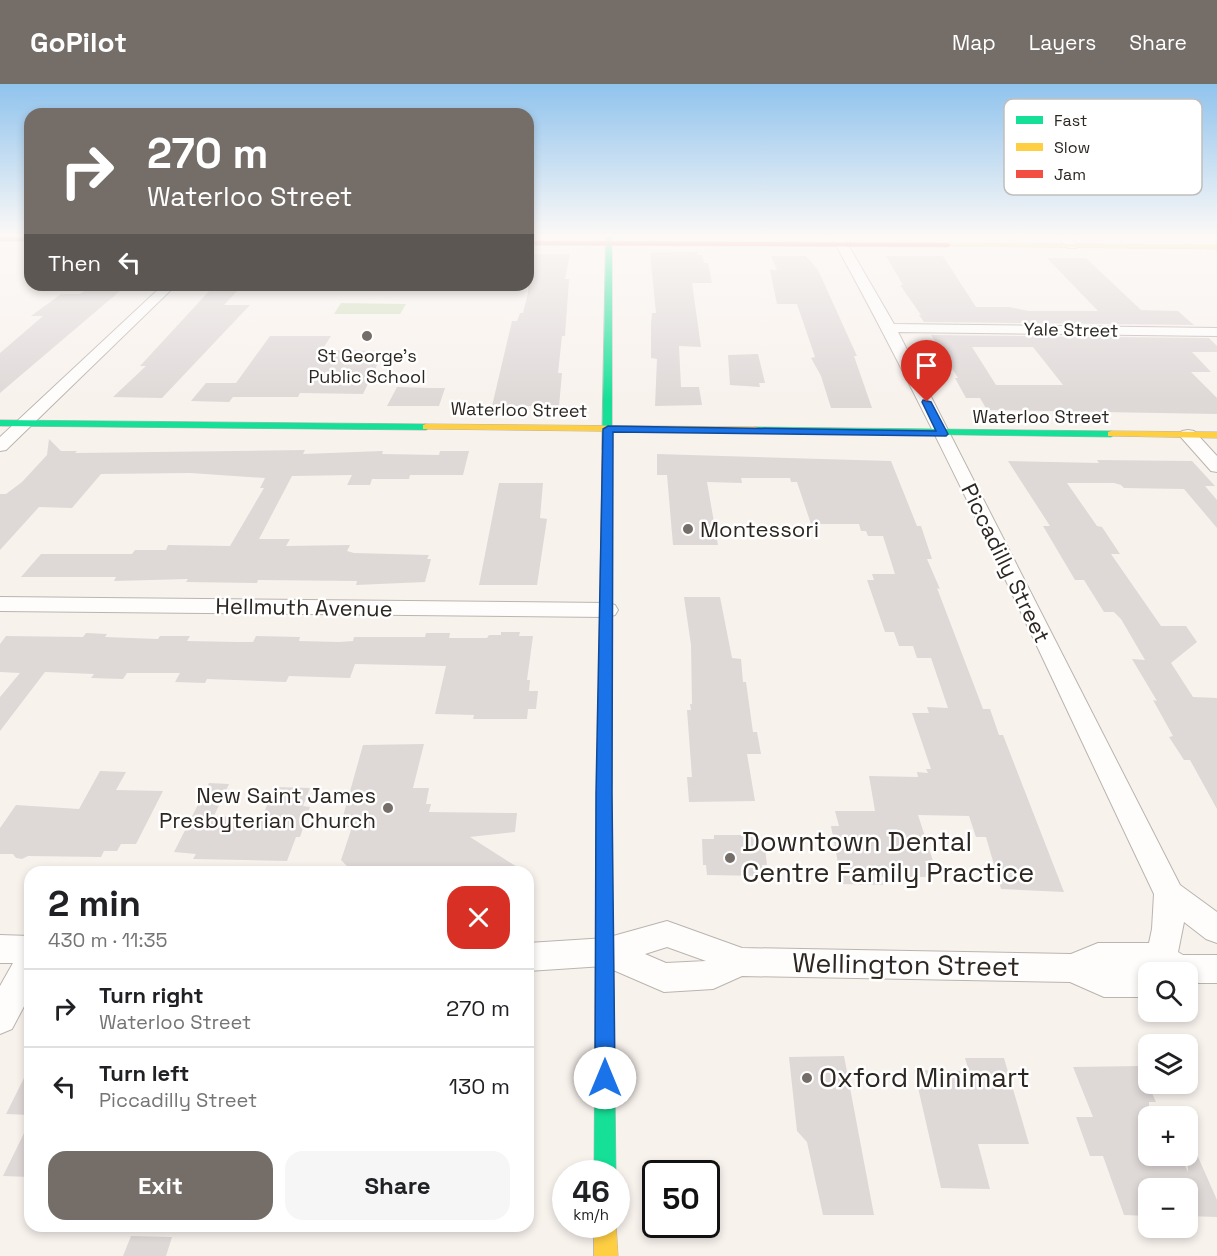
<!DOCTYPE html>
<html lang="en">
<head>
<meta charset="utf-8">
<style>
  :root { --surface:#fff; --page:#f6f6f6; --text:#202124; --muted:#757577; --line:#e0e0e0; --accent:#746d68 }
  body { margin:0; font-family:"Space Grotesk",sans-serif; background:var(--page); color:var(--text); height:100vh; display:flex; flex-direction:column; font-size:22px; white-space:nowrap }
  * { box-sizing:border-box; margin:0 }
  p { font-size:20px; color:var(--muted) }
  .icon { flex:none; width:33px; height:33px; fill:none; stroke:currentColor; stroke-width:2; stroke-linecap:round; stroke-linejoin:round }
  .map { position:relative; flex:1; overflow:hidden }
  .details { position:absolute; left:24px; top:782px; width:510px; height:366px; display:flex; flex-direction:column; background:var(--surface); border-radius:18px; box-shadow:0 3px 9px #0003 }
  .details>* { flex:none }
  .guide { position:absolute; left:24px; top:24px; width:510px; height:183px; border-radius:18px; box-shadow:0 3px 9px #0003; background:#746d68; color:#fff; overflow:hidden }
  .fabs { position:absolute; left:1138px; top:878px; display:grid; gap:12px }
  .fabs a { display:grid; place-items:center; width:60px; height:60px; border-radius:12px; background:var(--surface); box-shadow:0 3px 9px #0003; font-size:30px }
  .speed { position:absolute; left:552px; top:1076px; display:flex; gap:12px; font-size:30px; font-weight:700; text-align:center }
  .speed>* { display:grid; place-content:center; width:78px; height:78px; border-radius:50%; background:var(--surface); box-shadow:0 3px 9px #0003; line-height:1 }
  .speed small { font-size:15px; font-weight:400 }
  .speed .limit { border:3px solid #111; border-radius:9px; background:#fff; color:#111 }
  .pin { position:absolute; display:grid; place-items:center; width:51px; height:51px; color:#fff; margin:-62px -26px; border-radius:50% 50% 50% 0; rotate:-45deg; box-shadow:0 0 6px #0007 }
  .pin .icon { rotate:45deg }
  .me { position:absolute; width:66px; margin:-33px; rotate:0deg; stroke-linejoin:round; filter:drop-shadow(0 0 4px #0008) }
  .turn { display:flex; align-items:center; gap:21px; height:126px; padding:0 24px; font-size:27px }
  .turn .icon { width:78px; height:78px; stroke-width:2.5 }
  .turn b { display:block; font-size:42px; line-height:51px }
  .then { display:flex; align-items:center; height:57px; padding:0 24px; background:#0003; gap:12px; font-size:22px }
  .round { display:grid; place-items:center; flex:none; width:63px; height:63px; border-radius:18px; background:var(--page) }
  .summary { display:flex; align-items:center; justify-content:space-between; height:102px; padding:0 24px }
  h1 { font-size:36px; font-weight:700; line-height:45px }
  .action { display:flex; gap:12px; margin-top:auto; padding:12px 24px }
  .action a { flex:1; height:69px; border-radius:18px; background:var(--accent); color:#fff; font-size:24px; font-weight:700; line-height:69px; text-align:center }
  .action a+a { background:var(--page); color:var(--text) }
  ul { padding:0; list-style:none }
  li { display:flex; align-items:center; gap:18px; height:78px; padding:0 24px; border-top:2px solid var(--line) }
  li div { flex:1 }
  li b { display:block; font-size:22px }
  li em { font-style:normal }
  header { display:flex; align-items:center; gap:36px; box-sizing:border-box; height:84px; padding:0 30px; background:var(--accent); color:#fff }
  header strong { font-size:28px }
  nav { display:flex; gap:33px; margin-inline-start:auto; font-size:21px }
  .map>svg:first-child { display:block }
</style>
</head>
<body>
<header>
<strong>GoPilot</strong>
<nav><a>Map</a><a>Layers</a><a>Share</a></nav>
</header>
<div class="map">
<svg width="1217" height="1172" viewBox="0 0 1217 1172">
  <rect width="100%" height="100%" fill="#f8f2ed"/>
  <path fill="#d0debe" d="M341,219L406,220L400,230H334Z"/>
  <path fill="#ded8d7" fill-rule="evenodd" d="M698,168L697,171H702L704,179H708L712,199H692L701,263L679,262L681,303H699L702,321L655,322L657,275L651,274V241L652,229H656L650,169Z
    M536,170H570L565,195H569L565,252H562L558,289H562L559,322H492L512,237H517L520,229H523L528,209V172Z
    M771,172H806L818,186L857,272H854L872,324H831L821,292L811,274L815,273L797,220H777L770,186H777Z
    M886,172H943L976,223H1009L1029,227H1098L1047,174H1086L1141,226L1178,227L1194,241L924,238L919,231H921L900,201H903Z
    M93,201H127L0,309V269L43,232H31L61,210H80Z
    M211,205L238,206L224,221H250L162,314L113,313L146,282H140Z
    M931,251L1209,254L1217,262V268H1192L1211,288H1191L1217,314V330L987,326L980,314H966L955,294H958ZM972,263H1033L1063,301H996Z
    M270,252H331L322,266L384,267L363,310L300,309L298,313H233L229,318L191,317L206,299H236Z
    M758,270L765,299H759L760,303L730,301L728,271Z
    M397,303L431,304H445L439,322H387Z
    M49,355L61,367H77L75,369L305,366L303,370L383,367L382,370L439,371L440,367H469L463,391H410L409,395H372L370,401H347L352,391L292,392L259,455H290L286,462L350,461L347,467L354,469L429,471L427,475H431L425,498L356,501L357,497L258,496L257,499L186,498L188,495L114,497L116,493H21L41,470H132L135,466H166L168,461L230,462L264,404H260L265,394L190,389L101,390L72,424L39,423L0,466V410H6L22,398L47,371Z
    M657,370L891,377L917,442H921L932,475H927L940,505L937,504L983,625H990L999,651H1003L1064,808L1001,805L986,753H976L969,732L918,731L933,777H925L930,793H881L883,801L842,800L831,742H839L835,727H875L869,692L918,693L917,688L928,689L926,685H931L912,629H929L927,623L948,624L931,574H917L913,562H899L894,548H885L867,496H874L872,490H895L883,452H868L866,447H861L859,440H811L797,398H791L790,394H741L742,399L707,398L718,461H673L667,391H657Z
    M1097,376L1192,377L1215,402H1205L1217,416V444L1184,405L1124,404L1121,401L1114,399H1067L1097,442L1102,443L1120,470H1111L1161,542H1186L1197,558L1171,579L1193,613L1217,614V725L1190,676H1184L1169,653L1173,652L1153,616L1157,617L1132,575L1145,576L1121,535L1114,528H1104L1084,496H1075L1043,442H1050L1008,377L1099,379Z
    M499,399H543L540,434L547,435L537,501H479Z
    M684,513H720L732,574L741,575L743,598H746L753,648H757L761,670H747L755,717L689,718L687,693H692L687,626H691L690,620H692L691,561Z
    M501,548H520L519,552H533L527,596H530L529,607H538L536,625H528L527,635H473L474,631L435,630L446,582L355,580L350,594L289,592L286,598L207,595L205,599L175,598L180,589H127L123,595L91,594L94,590L45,588L0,647V613L20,589L0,588V560L6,552L83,553L86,549L107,550L105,553L158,555L160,552H190L187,557L238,558H253L256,552L300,553L299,557L339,558L353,557L354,553H425L426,549H450L449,554H487L489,551H501Z
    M424,660L413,704H429L426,720H431L429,728L517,729L515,748L470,753L525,788H353L341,776L352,743H340L363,661Z
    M100,687L126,688L116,706L163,707L136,760H121L117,767H104L101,773L28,772L22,775L16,774L13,770H0V744L16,721L79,725Z
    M209,699L229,700L214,732L262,734L274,703L310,704L303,722L310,723L300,753H296L287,777L193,775L196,770L174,768Z
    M714,751H752L753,755H764L767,781H762L763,792L707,791L706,781H703L702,755H714Z
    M844,972L874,1131H823L807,1058L797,1047L789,973Z
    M965,974H1004L1029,1060H978L990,1105L941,1104L914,986L969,987Z
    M30,982V1031L6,1030Z
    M1140,982L1156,1018H1149V1071H1180L1188,1088V1050L1217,1116V1133L1188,1132V1104H1149V1132L1124,1131L1103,1072H1090L1076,1033H1093L1073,983Z
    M30,1037V1093L3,1092Z
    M131,1152L172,1153L166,1172H123Z"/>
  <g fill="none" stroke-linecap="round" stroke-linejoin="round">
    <defs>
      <path id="street" d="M831,152H843L894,240L1217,244V252L898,248L1180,801L1217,828V859L1206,855L1184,838L1178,868L1183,871H1217V899H1188V888H1149V913H1104L1070,898L742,892L713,905L664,908L604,882L528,887V859L606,854L667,837L742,864L1071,870L1098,859H1149L1152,845L1154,810C1049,590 949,366 831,152ZM667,863L706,877L666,879L645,870Z
        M1057,152H1069L1078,162L1076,164H1068Z
        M163,201H176L6,366L0,367V353Z
        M1188,346L1194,347L1217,372V388L1211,387L1179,351L1182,347Z
        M0,513L607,519L615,521L618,526L615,531L607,533L0,527Z
        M0,851L30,852V911L12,945L0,950V902L13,879H0Z"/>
      <path id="fast" d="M606,152H612V366L607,369L602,366Z
        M0,336L426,340L431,343L426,346L0,342Z
        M756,343L1111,347L1116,350L1111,353L753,348V344Z
        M604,766L610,767L612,772L616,1089H594L596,772L598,767Z"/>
      <path id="slow" d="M948,159L1217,161V165L946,162Z
        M426,340L756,343L761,346L756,349L423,345V341Z
        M1111,347L1217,348V354L1108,352V348Z
        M594,1140H616L618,1172H594Z"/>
      <path id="jam" d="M0,153H30V157H0Z
        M528,157L948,159L951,161L948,163L528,161Z
        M607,363L612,366V772L610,777L604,778L598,777L596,772L602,366Z"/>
    </defs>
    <use href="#street" stroke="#bab4af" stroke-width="2"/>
    <use href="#fast" stroke="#bab4af" stroke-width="1"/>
    <use href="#slow" stroke="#bab4af" stroke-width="1"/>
    <use href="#jam" stroke="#bab4af" stroke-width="1"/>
    <use href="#street" fill="#fefdfc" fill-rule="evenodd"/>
    <use href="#fast" fill="#16e098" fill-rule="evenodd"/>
    <use href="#slow" fill="#ffcf43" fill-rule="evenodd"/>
    <use href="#jam" fill="#f24e42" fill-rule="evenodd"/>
  </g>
  <linearGradient id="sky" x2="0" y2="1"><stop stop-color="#90c3ed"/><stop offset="0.48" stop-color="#fcf9f7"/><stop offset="1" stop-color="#fcf9f7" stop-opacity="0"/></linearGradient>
  <rect width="1217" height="316" fill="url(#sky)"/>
  <path fill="#1a73e8" stroke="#114b97" stroke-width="1.5" d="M923,316L931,318L948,350L946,352L613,348L612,710L615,994L612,1001L605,1004L598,1001L595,994L596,710L603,345L608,342L936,347L922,318Z"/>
  <g fill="#746d68" stroke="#fff" stroke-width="2">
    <circle cx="367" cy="252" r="6"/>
    <circle cx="688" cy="445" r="6"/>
    <circle cx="388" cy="724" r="6"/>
    <circle cx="730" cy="774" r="6"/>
    <circle cx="807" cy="994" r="6"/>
  </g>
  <g text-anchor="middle" stroke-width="5" stroke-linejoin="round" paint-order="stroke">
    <g font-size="18" fill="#2d2621" stroke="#fff">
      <text transform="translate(1071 246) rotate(1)" y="6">Yale Street</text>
      <text transform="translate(519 326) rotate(1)" y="6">Waterloo Street</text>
      <text x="1041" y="339">Waterloo Street</text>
    </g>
    <g font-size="18" fill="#2d2621" stroke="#fff">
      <text x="367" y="278">St George's<tspan x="367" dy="21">Public School</tspan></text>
    </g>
    <g font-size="22" fill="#2d2621" stroke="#fff" text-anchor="start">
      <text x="700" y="453">Montessori</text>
      <text x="376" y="719" text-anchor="end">New Saint James<tspan x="376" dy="25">Presbyterian Church</tspan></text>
    </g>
    <g font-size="22" fill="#2d2621" stroke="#fff">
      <text transform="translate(1006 479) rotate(64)" y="8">Piccadilly Street</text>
      <text transform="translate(304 523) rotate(1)" y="8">Hellmuth Avenue</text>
    </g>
    <g font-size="27" fill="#2d2621" stroke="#fff" text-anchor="start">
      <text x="742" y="767">Downtown Dental<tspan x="742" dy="31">Centre Family Practice</tspan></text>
      <text x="819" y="1003">Oxford Minimart</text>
    </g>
    <g font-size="27" fill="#2d2621" stroke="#fff">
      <text transform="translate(906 881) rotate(1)" y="9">Wellington Street</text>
    </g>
  </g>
  <rect x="1004" y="15" width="198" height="96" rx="9" fill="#fff" stroke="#c0bebc" stroke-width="1.5"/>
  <rect x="1016" y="32" width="27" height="8" fill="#16e098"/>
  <rect x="1016" y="59" width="27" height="8" fill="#ffcf43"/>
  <rect x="1016" y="86" width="27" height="8" fill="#f24e42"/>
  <g font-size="16" fill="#2d2621">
    <text x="1054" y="42">Fast</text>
    <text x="1054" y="69">Slow</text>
    <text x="1054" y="96">Jam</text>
  </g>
</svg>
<div class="fabs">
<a><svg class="icon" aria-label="search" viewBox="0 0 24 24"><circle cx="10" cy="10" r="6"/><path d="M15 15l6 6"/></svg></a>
<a><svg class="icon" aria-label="layers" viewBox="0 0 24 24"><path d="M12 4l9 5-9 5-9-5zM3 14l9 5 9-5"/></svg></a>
<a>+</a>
<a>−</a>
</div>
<div class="speed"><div>46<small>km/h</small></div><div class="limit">50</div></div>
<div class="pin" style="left:927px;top:318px;background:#d93025"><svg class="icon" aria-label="arrive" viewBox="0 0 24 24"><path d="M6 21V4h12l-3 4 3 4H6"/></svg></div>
<svg class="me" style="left:605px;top:994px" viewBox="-20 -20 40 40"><circle r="19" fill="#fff"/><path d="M0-13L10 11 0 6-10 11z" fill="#1a73e8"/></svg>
<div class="guide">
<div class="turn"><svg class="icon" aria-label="right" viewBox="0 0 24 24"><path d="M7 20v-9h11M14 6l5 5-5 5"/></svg><div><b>270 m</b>Waterloo Street</div></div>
<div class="then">Then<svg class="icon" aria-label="left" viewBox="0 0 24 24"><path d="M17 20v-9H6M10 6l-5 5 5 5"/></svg></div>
</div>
<section class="details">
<div class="summary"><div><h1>2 min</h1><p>430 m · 11:35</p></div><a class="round" style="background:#d93025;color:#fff"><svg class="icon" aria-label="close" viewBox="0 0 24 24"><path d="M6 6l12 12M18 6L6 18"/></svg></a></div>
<ul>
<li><svg class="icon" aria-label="right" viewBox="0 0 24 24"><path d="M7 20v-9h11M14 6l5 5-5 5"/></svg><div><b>Turn right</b><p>Waterloo Street</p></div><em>270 m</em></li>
<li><svg class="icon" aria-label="left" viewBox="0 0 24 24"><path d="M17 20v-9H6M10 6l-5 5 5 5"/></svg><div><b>Turn left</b><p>Piccadilly Street</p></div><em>130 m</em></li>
</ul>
<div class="action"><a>Exit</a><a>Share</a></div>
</section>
</div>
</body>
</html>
